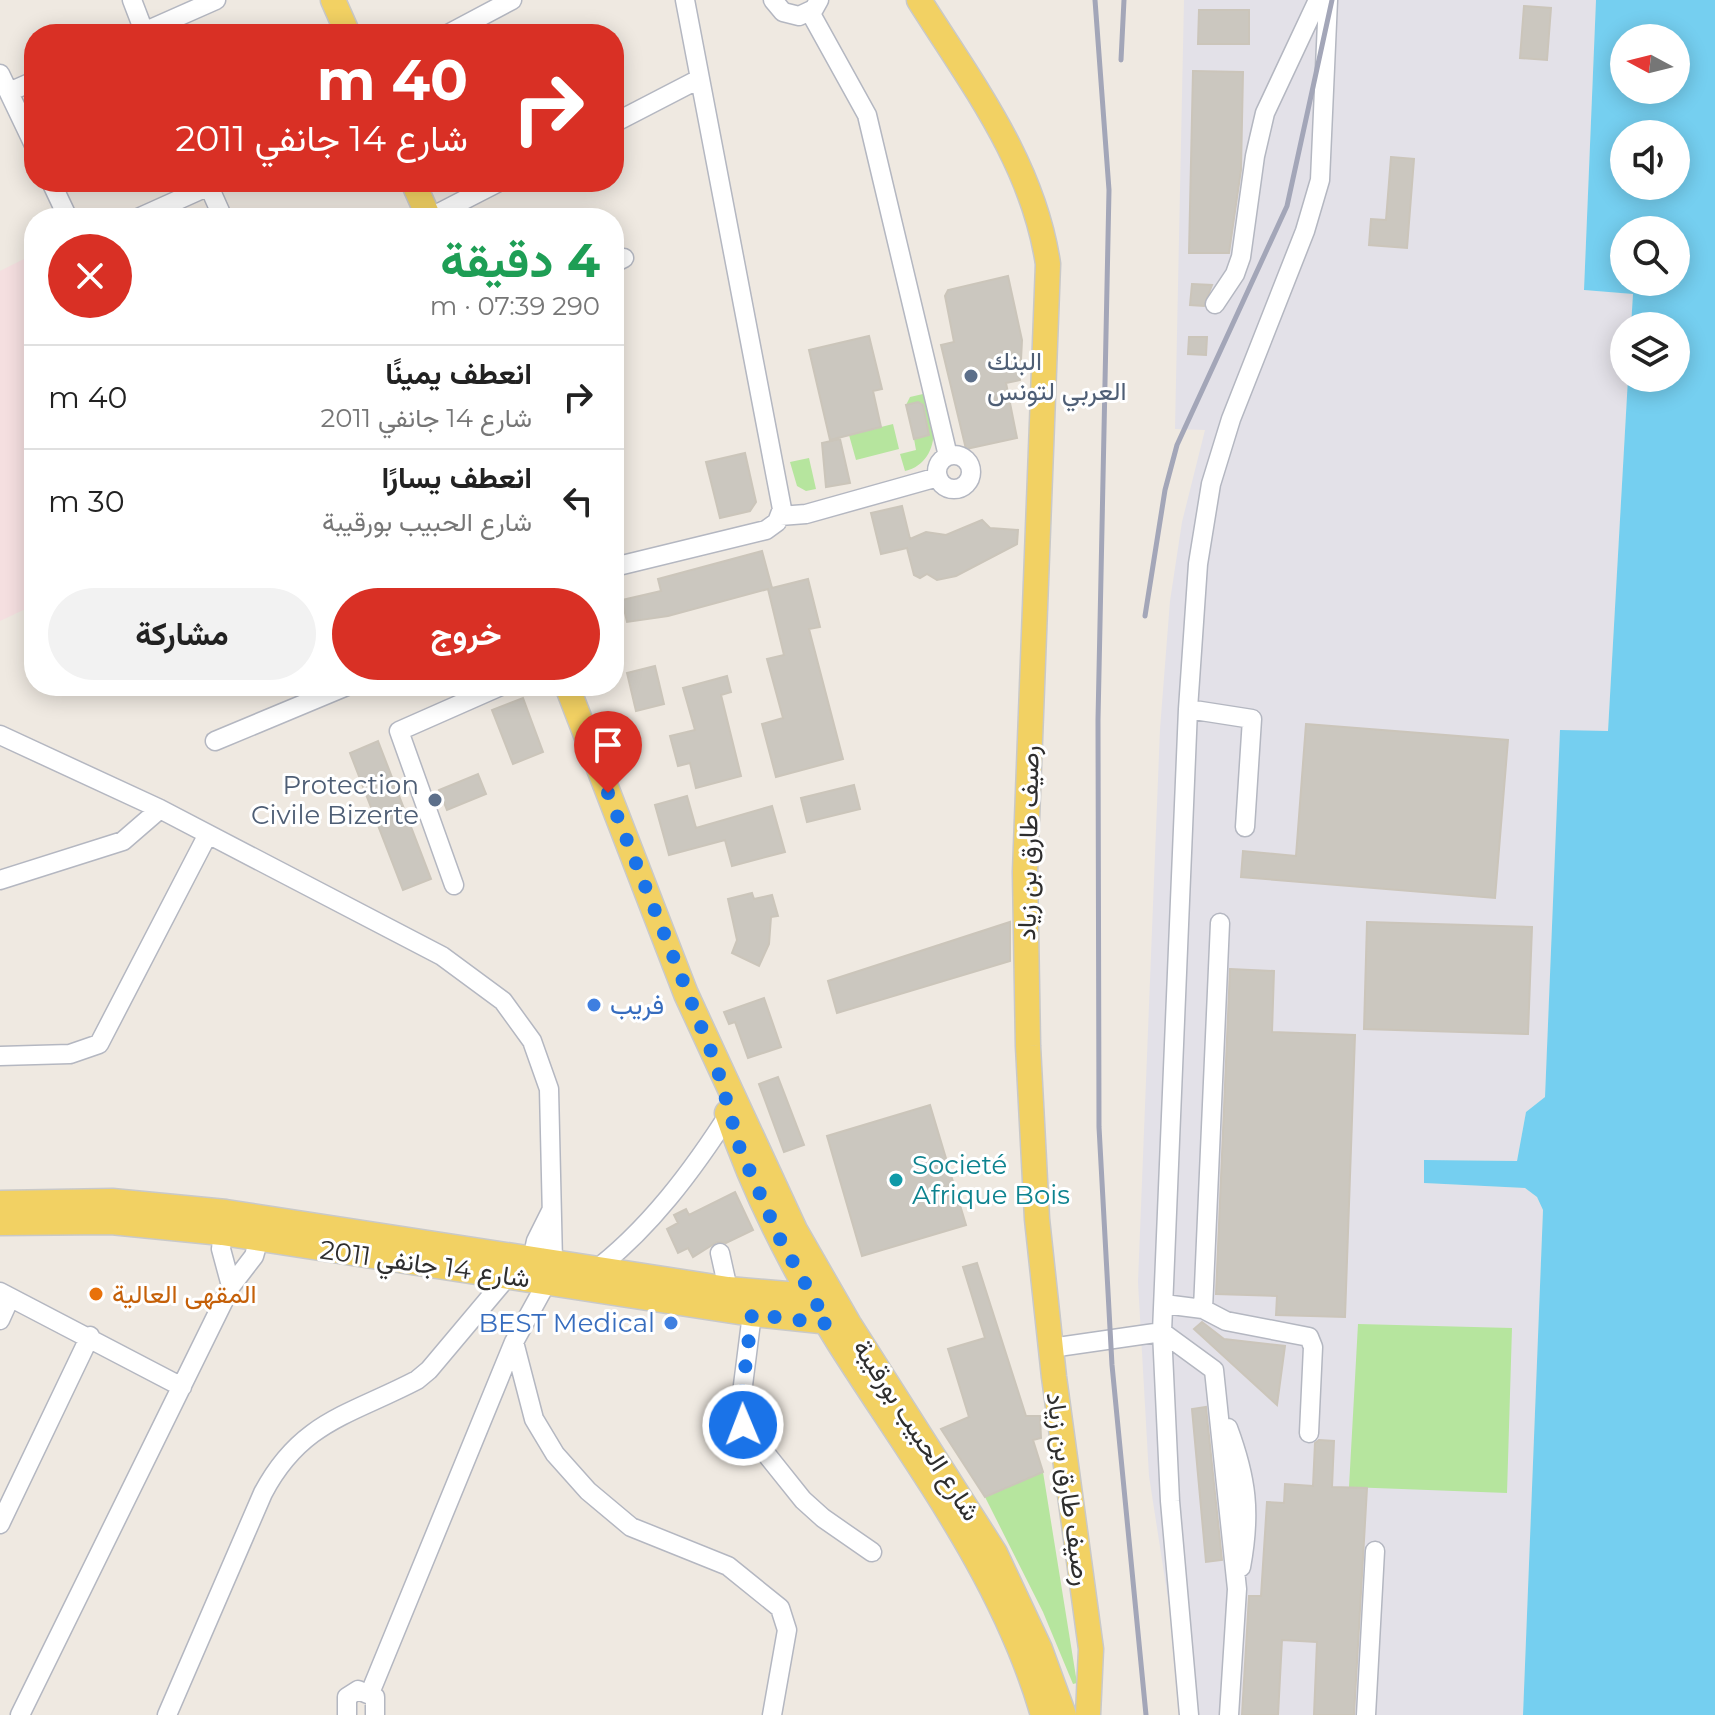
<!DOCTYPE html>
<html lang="ar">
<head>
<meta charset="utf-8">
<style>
  :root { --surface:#fff; --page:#f2f2f2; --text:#222; --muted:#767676; --line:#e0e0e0; --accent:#d93025 }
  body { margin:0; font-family:Montserrat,Vazirmatn,sans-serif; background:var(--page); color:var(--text); direction:rtl; height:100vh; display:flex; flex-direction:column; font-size:30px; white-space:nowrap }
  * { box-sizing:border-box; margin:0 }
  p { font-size:26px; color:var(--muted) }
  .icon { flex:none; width:44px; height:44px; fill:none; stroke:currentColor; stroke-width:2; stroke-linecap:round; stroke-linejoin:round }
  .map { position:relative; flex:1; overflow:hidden; direction:ltr }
  .details { position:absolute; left:24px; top:208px; width:600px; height:488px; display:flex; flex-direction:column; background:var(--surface); border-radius:32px; box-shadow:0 4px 20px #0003; direction:rtl }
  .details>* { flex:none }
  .guide { position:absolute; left:24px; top:24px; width:600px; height:168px; border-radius:32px; box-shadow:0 4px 20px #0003; direction:rtl; background:#d93025; color:#fff; overflow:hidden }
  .needle { width:52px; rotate:277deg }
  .controls { position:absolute; left:1610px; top:24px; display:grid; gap:16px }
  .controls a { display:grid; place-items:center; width:80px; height:80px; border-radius:50%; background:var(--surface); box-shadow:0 4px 20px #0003; font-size:40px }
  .pin { position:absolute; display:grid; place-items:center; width:68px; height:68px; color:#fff; margin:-82px -34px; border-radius:50% 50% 50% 0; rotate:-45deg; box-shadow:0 0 8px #0007 }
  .pin .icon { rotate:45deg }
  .me { position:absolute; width:88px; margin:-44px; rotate:359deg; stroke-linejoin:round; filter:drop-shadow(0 0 6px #0008) }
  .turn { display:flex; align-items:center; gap:28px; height:168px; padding:0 24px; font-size:36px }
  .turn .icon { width:104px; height:104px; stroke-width:2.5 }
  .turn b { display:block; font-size:56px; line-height:68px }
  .round { display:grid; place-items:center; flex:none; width:84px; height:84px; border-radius:42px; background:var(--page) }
  .headline { display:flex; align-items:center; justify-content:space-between; height:136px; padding:0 24px }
  h1 { font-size:48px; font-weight:700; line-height:60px; color:#1e9e55 }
  .cta { display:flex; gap:16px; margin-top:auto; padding:16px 24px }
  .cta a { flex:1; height:92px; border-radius:48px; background:var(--accent); color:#fff; font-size:32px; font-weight:700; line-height:92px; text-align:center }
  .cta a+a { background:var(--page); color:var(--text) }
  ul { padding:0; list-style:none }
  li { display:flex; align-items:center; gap:24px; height:104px; padding:0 24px; border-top:2px solid var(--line) }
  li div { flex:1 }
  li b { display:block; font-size:30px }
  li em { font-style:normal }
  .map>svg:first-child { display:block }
</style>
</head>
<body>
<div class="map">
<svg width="1715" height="1715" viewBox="0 0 1715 1715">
  <rect width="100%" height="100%" fill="#efe9e1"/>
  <path fill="#e3e1e8" d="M1184,0H1596L1584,290L1633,294L1631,326H1624V378H1628L1608,731H1560L1545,1097L1526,1112L1517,1161L1424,1160V1183L1525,1188L1537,1197L1543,1210L1523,1715H1186L1149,1476L1138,1282L1160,729L1170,601L1182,522L1205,430L1175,429Z"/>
  <path fill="#f5dfe0" d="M34,254V605L0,621V271Z"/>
  <path fill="#b6e59e" d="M923,394C940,420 939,463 905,471L900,454L916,450L914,439L929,435L922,405L918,402L906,405L910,397Z
    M893,424L899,449L856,460L849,435Z
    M809,458L816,489L806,491L797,486L790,462Z
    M1358,1324L1512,1328L1507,1493L1349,1487Z
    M1043,1472L1077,1683L1073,1684L1043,1612L985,1497Z"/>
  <path fill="#75cff0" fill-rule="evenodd" d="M1596,0H1715V1715H1523L1543,1210L1537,1197L1525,1188L1424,1183V1160L1517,1161L1526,1112L1545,1097L1560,730L1608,731L1628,378H1676V326H1631L1633,294L1584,290ZM1624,38H1676V90H1624ZM1624,134H1676V186H1624ZM1624,230H1676V282H1624Z"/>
  <path fill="#cbc7bf" stroke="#cbc5ba" stroke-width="2" d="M1524,6L1551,8L1547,60L1520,58Z
    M1199,10H1249V44H1198Z
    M1193,71L1243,72L1241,170L1229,253H1189Z
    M1391,157L1414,159L1407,248L1369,245L1371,219L1386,220Z
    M1008,276L1022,340L1020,380L1006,383L1017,438L966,449L941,345L954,342L945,296L948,290Z
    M1192,284L1212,285L1204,306L1190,305Z
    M869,336L882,389L873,391L881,427L830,440L809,350Z
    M1189,337H1207L1206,355L1188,354Z
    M918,402L923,405L929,435L914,439L906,405Z
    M840,439L850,483L826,487L822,443Z
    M745,453L756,502L750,511L720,518L706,462Z
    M902,506L910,539L926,532L946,535L982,520L990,528L1018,530L1017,544L956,576L937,580L927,574L920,578L914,575L907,548L881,554L871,513Z
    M762,551L772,588L808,579L820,627L809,629L843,759L776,777L762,724L783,718L767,659L784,655L768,589L668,616L627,622L622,600L661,591L658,579Z
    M655,666L664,704L636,711L627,673Z
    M727,676L731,692L721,695L741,776L696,788L690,763L678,766L670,736L695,730L683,688Z
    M523,698L543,752L513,764L492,710Z
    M1306,724L1508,740L1495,898L1241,877L1243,851L1296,856Z
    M378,741L431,879L403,890L350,753Z
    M478,774L486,794L447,810L439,790Z
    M854,785L860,809L807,822L801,798Z
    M687,796L696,828L772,806L785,852L732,866L725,840L669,855L655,805Z
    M752,893L754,899L772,895L778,916L771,917L769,944L759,966L732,953L737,940L728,899Z
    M1010,922V961L837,1013L828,981Z
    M1367,922L1532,927L1528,1034L1364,1029Z
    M1230,969L1274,971L1272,1032L1355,1035L1345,1317L1276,1315L1277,1296L1216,1294Z
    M764,998L781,1047L748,1058L735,1022L729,1024L724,1012Z
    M778,1077L804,1145L784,1152L759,1084Z
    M930,1105L966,1225L862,1256L827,1136Z
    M735,1192L753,1230L726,1243L717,1242L693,1257L688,1248L678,1253L667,1229L678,1223L674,1215L686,1209L689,1215Z
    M977,1263L1026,1416H1040L1041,1438L1033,1440L1043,1472L985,1497L941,1429L969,1417L948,1349L985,1338L963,1267Z
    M1202,1322L1224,1339L1285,1346L1277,1405L1194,1329Z
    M1206,1407L1222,1560L1206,1562L1192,1409Z
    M1319,1440L1334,1441L1332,1487L1367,1488L1354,1715H1314L1317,1642L1282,1640L1278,1715H1242L1249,1596H1261L1267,1502L1284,1503L1285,1484L1313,1486L1315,1443Z"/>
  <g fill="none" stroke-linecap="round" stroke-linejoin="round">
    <defs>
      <path id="minor" d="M132,0L145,34
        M773,0L783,12L799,16L814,9L819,0
        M810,12L867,115L948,456
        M139,34L216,0
        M448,34L512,0
        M0,74L34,145
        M9,92L34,81
        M614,123L699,79
        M51,182L68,218
        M207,182L223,218
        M138,218L218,182
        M429,218L499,182
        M614,263L624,258
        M1215,304L1235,274L1241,257L1255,156L1265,113L1318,0
        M937 472a17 17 0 1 1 34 0a17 17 0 1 1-34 0Z
        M780,516L806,514L938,477
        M614,567L766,530L777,522L782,509L685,0
        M1188,709L1252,719L1245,827
        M0,735L160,809L442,956L503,1001L532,1041L549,1089L553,1262L547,1282L514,1342L370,1693
        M215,741L347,686
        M0,880L123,841L160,809
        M454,885L399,731L501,686
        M0,1056L70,1054L99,1044L208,834
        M224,1222L221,1249L231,1286
        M720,1253L728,1289
        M530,1268L536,1241L551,1211
        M590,1274C648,1231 694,1169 732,1109
        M0,1292L182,1387
        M1164,1304L1203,1309L1226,1321L1309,1337L1313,1347L1309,1433
        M1203,1309L1220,923
        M752,1314L741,1401L743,1425L803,1500L823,1518L872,1552
        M0,1320L10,1298
        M514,1342L534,1419L555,1454L588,1491L631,1527L728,1566L780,1608L787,1630L772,1715
        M1051,1348L1162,1332L1214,1370L1237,1589L1229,1715
        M1228,1428C1247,1479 1251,1513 1241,1567
        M0,1524L90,1336
        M20,1715L231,1286L254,1256L262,1228
        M167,1715L263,1493C301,1421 350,1415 417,1380L429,1370L508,1276
        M347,1715V1697L358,1690L375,1697V1715
        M1189,1715L1170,1501L1162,1332L1188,709L1198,564L1211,484L1231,419L1305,231L1320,180L1328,0
        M1366,1715L1375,1551"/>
      <path id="major" d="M333,0L348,34
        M919,0C972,84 1033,163 1048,264L1025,872L1028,1046L1037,1219L1054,1377L1091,1649L1088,1715
        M413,182L429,218
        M567,686L686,994L795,1230L849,1324L995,1553L1040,1649L1064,1715
        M727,1113C754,1194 794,1271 839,1343C915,1463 1003,1576 1043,1715
        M0,1203L112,1201L226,1212L728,1289L834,1298
        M0,1223L111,1222L222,1233L752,1314L849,1324"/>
    </defs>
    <use href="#minor" stroke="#b4b7c1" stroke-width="21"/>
    <use href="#major" stroke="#c9c9c9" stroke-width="27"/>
    <use href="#minor" stroke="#fff" stroke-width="18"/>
    <use href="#major" stroke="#f2d163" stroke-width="24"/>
    <path stroke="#a3a6b8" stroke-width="5" d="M1095,0L1109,190L1098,720L1099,1127L1112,1365L1146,1715
      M1121,60L1124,0
      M1145,616L1165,490L1177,445L1287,206L1332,0"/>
  </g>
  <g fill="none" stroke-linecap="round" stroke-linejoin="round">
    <path stroke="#1a73e8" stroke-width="14" stroke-dasharray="0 25.2" d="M608,793L716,1064L740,1149L780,1239L828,1324L752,1314L741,1401L743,1425"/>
  </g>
  <g fill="#5c6f8a" stroke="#fff" stroke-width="3">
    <circle cx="971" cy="376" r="8"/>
    <circle cx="435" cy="800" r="8"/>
  </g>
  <g fill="#3f7fe0" stroke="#fff" stroke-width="3">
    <circle cx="594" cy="1005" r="8"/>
    <circle cx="671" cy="1323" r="8"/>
  </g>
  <circle fill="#0f9aa8" stroke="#fff" stroke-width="3" cx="896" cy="1180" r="8"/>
  <circle fill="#e8710a" stroke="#fff" stroke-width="3" cx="96" cy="1294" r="8"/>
  <g text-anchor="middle" stroke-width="6" stroke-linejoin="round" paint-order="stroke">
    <g font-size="26" fill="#4e5e75" stroke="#fff" text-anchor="start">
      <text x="987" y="370">البنك<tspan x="987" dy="30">العربي لتونس</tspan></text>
      <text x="419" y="794" text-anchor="end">Protection<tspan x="419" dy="30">Civile Bizerte</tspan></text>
    </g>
    <g font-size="26" fill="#2e2e2e" stroke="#fff">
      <text transform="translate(1028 843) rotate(-89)" y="9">رصيف طارق بن زياد</text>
      <text transform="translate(425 1264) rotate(8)" y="9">شارع 14 جانفي 2011</text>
      <text transform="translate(917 1430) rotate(57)" y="9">شارع الحبيب بورقيبة</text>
      <text transform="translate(1069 1489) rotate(82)" y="9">رصيف طارق بن زياد</text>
    </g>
    <g font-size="26" fill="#366cbe" stroke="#fff" text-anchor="start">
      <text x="610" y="1014">فريب</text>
      <text x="655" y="1332" text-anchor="end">BEST Medical</text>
    </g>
    <g font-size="26" fill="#0d838f" stroke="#fff" text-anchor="start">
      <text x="912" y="1174">Societé<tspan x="912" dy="30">Afrique Bois</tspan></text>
    </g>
    <g font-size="26" fill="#c56008" stroke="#fff" text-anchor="start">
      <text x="112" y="1303">المقهى العالية</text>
    </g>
  </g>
</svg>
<div class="controls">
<a><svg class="needle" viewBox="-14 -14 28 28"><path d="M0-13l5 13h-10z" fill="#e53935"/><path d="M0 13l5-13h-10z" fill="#767676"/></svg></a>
<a><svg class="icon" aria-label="sound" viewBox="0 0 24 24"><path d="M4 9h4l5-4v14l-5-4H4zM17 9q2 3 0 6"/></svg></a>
<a><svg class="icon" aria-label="search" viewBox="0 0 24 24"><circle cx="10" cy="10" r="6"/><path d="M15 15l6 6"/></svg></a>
<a><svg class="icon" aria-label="layers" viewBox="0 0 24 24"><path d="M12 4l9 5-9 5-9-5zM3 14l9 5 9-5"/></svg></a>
</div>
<div class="pin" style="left:608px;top:793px;background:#d93025"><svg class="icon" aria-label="arrive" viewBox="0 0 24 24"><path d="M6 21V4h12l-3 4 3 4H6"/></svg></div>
<svg class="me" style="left:743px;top:1425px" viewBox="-20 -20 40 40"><circle r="17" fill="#1a73e8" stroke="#fff" stroke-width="3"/><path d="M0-11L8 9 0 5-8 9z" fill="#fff"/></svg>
<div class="guide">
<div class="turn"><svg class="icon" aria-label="right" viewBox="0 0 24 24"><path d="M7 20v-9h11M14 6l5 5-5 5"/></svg><div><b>40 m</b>شارع 14 جانفي 2011</div></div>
</div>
<section class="details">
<div class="headline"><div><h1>4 دقيقة</h1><p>290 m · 07:39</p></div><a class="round" style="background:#d93025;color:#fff"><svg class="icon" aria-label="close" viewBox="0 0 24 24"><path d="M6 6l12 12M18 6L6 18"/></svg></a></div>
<ul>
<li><svg class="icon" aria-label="right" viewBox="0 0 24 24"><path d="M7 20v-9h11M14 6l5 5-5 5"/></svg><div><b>انعطف يمينًا</b><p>شارع 14 جانفي 2011</p></div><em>40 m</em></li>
<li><svg class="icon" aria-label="left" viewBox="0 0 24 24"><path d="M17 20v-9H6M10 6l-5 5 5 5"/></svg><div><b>انعطف يسارًا</b><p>شارع الحبيب بورقيبة</p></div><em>30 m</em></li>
</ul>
<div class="cta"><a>خروج</a><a>مشاركة</a></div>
</section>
</div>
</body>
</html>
